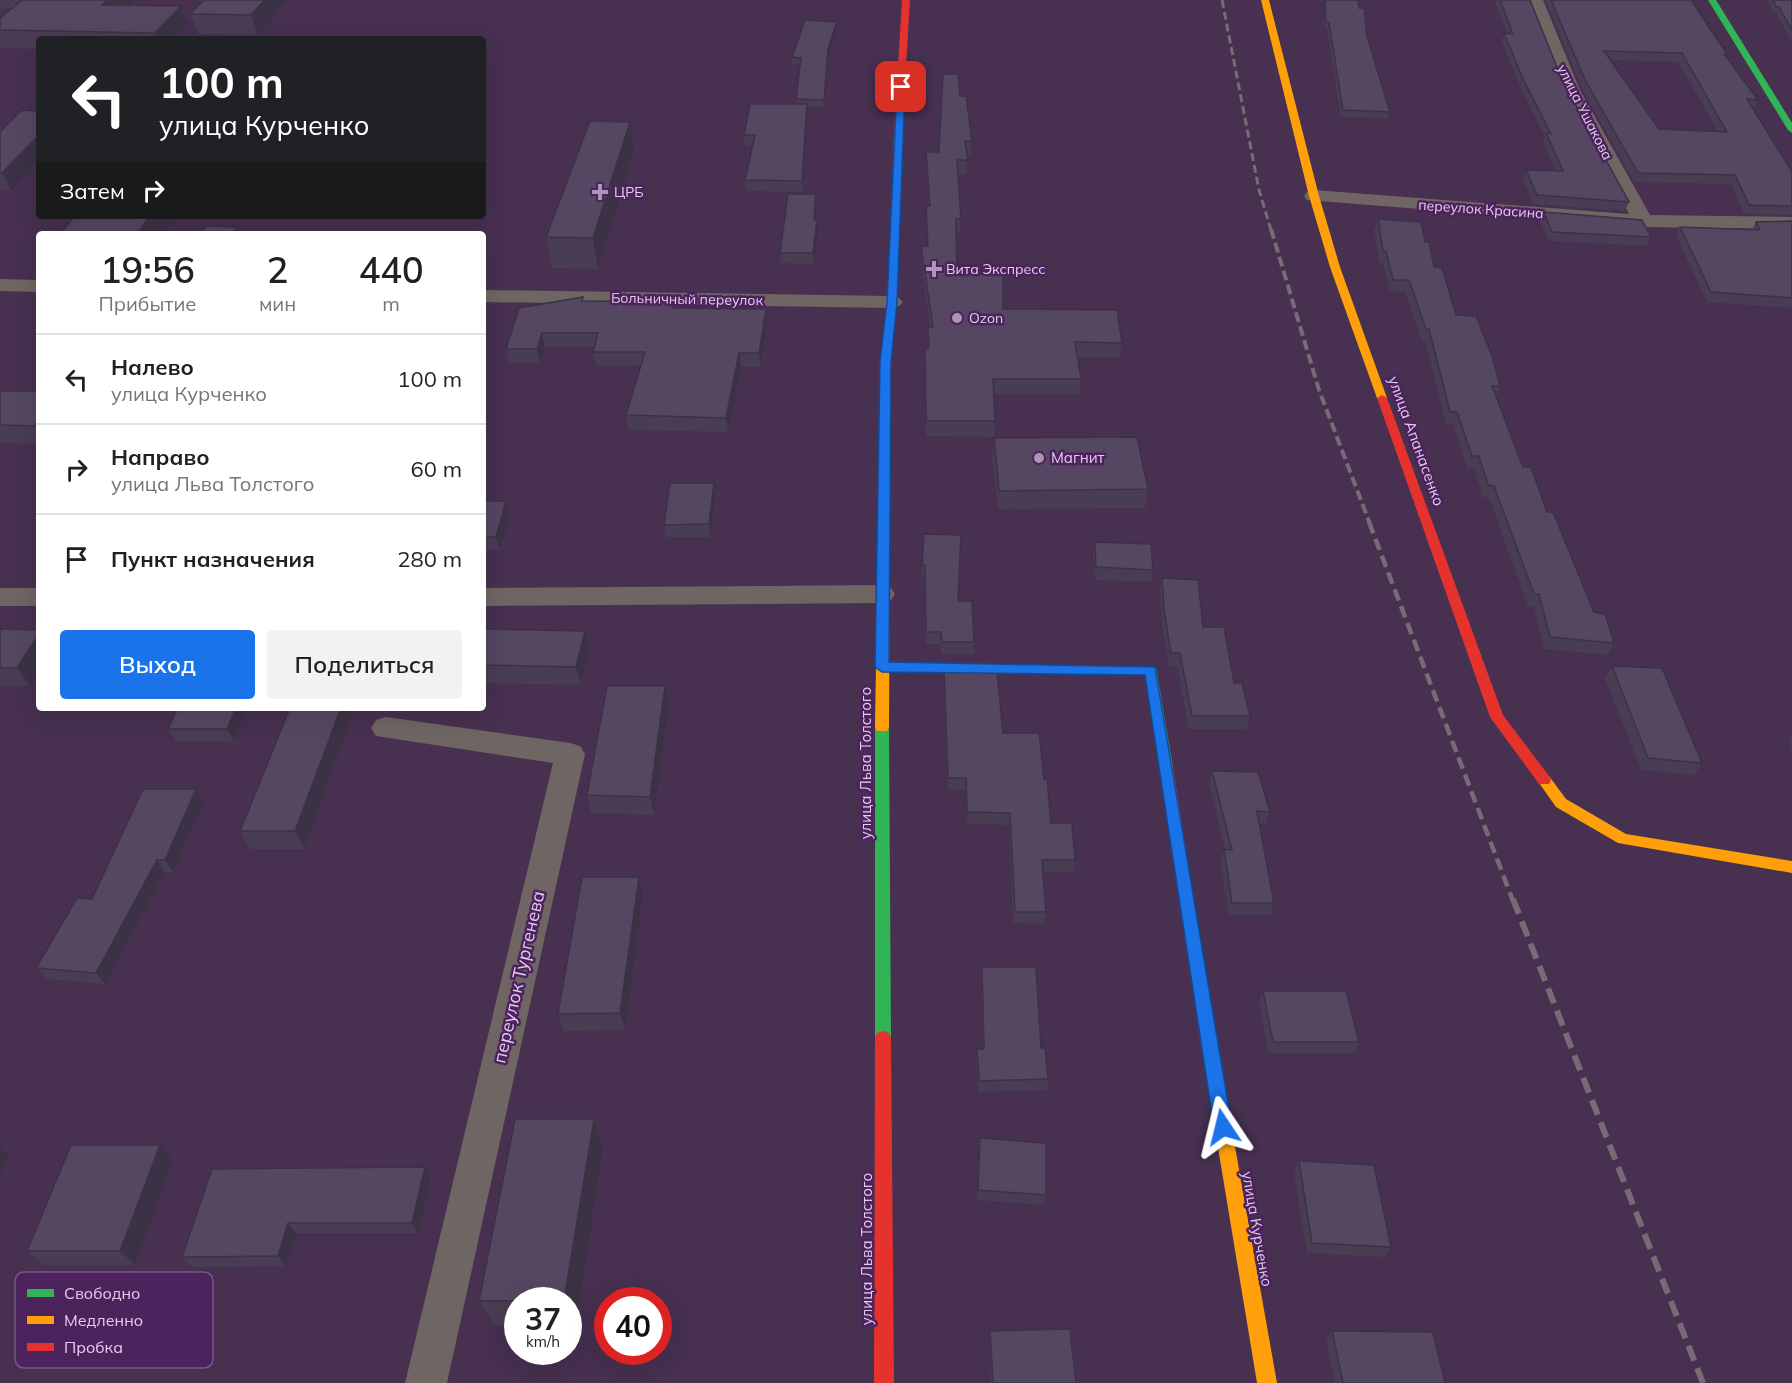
<!DOCTYPE html>
<html lang="ru">
<head>
<meta charset="utf-8">
<style>
  :root { --surface:#fff; --page:#f2f2f2; --text:#202124; --muted:#757577; --line:#e0e0e0; --accent:#1a73e8 }
  body { margin:0; font-family:Mulish,sans-serif; background:var(--page); color:var(--text); height:100vh; display:flex; flex-direction:column; font-size:22px; white-space:nowrap }
  * { box-sizing:border-box; margin:0 }
  p { font-size:20px; color:var(--muted) }
  .icon { flex:none; width:33px; height:33px; fill:none; stroke:currentColor; stroke-width:2; stroke-linecap:round; stroke-linejoin:round }
  .map { position:relative; flex:1; overflow:hidden }
  .details { position:absolute; left:36px; top:231px; width:450px; height:480px; display:flex; flex-direction:column; background:var(--surface); border-radius:6px; box-shadow:0 6px 24px #0002 }
  .details>* { flex:none }
  .guide { position:absolute; left:36px; top:36px; width:450px; height:183px; border-radius:6px; box-shadow:0 6px 24px #0002; background:#202124; color:#fff; overflow:hidden }
  .speed { position:absolute; left:504px; top:1287px; display:flex; gap:12px; font-size:30px; font-weight:700; text-align:center }
  .speed>* { display:grid; place-content:center; width:78px; height:78px; border-radius:50%; background:var(--surface); box-shadow:0 6px 24px #0002; line-height:1 }
  .speed small { font-size:15px; font-weight:400 }
  .speed .limit { border:9px solid #d22; background:#fff; color:#111 }
  .pin { position:absolute; display:grid; place-items:center; width:51px; height:51px; color:#fff; margin:-26px; border-radius:12px; box-shadow:0 3px 9px #0006 }
  .me { position:absolute; width:66px; margin:-33px; rotate:350deg; stroke-linejoin:round; filter:drop-shadow(0 0 4px #0008) }
  .turn { display:flex; align-items:center; gap:21px; height:126px; padding:0 24px; font-size:27px }
  .turn .icon { width:78px; height:78px; stroke-width:2.5 }
  .turn b { display:block; font-size:42px; line-height:51px }
  .then { display:flex; align-items:center; height:57px; padding:0 24px; background:#0003; gap:12px; font-size:22px }
  .eta { display:flex; justify-content:space-evenly; align-items:center; height:102px; text-align:center }
  .eta b { font-size:36px; font-weight:600; line-height:42px }
  .action { display:flex; gap:12px; margin-top:auto; padding:12px 24px }
  .action a { flex:1; height:69px; border-radius:6px; background:var(--accent); color:#fff; font-size:24px; font-weight:600; line-height:69px; text-align:center }
  .action a+a { background:var(--page); color:var(--text) }
  ul { padding:0; list-style:none }
  li { display:flex; align-items:center; gap:18px; height:90px; padding:0 24px; border-top:2px solid var(--line) }
  li div { flex:1 }
  li b { display:block; font-size:22px }
  li em { font-style:normal }
  .map>svg:first-child { display:block }
</style>
</head>
<body>
<div class="map">
<svg width="1792" height="1383" viewBox="0 0 1792 1383">
  <rect width="100%" height="100%" fill="#473050"/>
  <g fill="none" stroke-linecap="round" stroke-linejoin="round">
    <path fill="#6f6563" fill-rule="evenodd" d="M1527,0H1543L1580,90L1650,215L1792,217V229L1643,227L1307,200L1304,196L1307,192L1314,190L1629,214L1562,90Z
      M0,279L39,280V292L0,291Z
      M483,290L892,296L899,298L903,302L899,306L892,308L483,302Z
      M882,585L891,588L895,594L891,600L882,603L483,606V588Z
      M0,588H39V606H0Z
      M386,717L570,743L580,746L585,754L447,1383H405L553,763L376,736L371,728L376,720Z"/>
    <path fill="#30b455" fill-rule="evenodd" d="M1708,0H1716L1792,123V133L1788,130Z
      M882,662L1156,667L1173,767L1171,771H1161L1159,767L1145,675L882,672L875,667Z
      M882,722L887,723L889,727L891,1038L889,1043L883,1045L877,1043L875,1038V727L877,723Z"/>
    <path fill="#ff9f0a" fill-rule="evenodd" d="M1261,0H1269L1319,196L1340,267L1387,398L1386,400L1382,401L1377,398L1330,267L1309,196Z
      M893,284L898,287L891,362L889,727L887,731H877L875,727L881,362L888,287Z
      M1544,774L1549,776L1566,799L1626,834L1792,861V873L1618,843L1556,807L1537,780L1539,776Z
      M1209,1037L1215,1040L1217,1045L1277,1383H1257L1201,1045L1203,1040Z"/>
    <path fill="#e5322d" fill-rule="evenodd" d="M902,0H910L902,131L898,287L893,290L888,287L894,131Z
      M1382,395L1387,398L1503,715L1549,776L1551,780L1549,784H1539L1490,717L1377,398Z
      M1166,762L1171,763L1173,767L1217,1045L1215,1050L1209,1053L1203,1050L1201,1045L1159,767L1161,763Z
      M883,1031L889,1033L891,1038L894,1383H874L875,1038L877,1033Z"/>
    <path stroke="#786b76" stroke-width="3" stroke-dasharray="8 4" stroke-linecap="butt" d="M1222,0L1259,190L1271,230"/>
    <path stroke="#786b76" stroke-width="4" stroke-dasharray="10 4.5" stroke-linecap="butt" d="M1271,229L1319,390L1370,524"/>
    <path stroke="#786b76" stroke-width="4.5" stroke-dasharray="12 6" stroke-linecap="butt" d="M1369,522L1513,901"/>
    <path stroke="#786b76" stroke-width="6" stroke-dasharray="16 8" stroke-linecap="butt" d="M1513,899L1703,1383"/>
  </g>
  <path fill="#493d54" fill-rule="evenodd" d="M0,0H135L129,5L187,24L173,39H39V49L0,48V18L12,8H0Z
    M204,0H289L258,35L198,34L190,14Z
    M1324,0H1358L1359,8L1367,36L1390,112L1388,119L1341,117L1327,29H1325Z
    M1494,0H1530L1563,82L1629,202L1625,211L1533,204L1523,179L1526,170L1556,171L1543,142L1545,137L1520,87L1502,41L1504,33H1507Z
    M1545,0H1691L1727,54L1726,56L1758,100L1754,108H1753L1792,172V215L1744,214L1731,184L1634,182L1582,89ZM1610,60L1678,62L1718,131L1659,129Z
    M1767,0H1792V42L1776,13H1774Z
    M837,22V28L828,56L824,107L807,106V114L802,192L746,191L745,180L752,146H745L744,135L796,104L800,64H792V57Z
    M960,96L972,141L971,155H967V174H958L961,219L960,233H956L957,274L1003,309L1122,343L1119,358L1077,357L1081,379L1079,394H994L995,421L994,437L926,436L925,348H928V327H930L921,261V246H927L926,206H928L926,166V152H939Z
    M630,122L634,152L598,269L552,268L546,237Z
    M0,132L11,190H0Z
    M816,194L817,204L816,220L818,230L814,264L780,263V253Z
    M1544,212L1651,237L1647,246L1549,241L1540,221Z
    M1378,219L1425,242L1434,267L1456,315L1500,386L1496,397L1523,467L1547,512L1594,612L1614,643L1608,655L1544,649L1534,607L1528,606L1489,498L1483,497L1474,468H1467L1453,424H1446L1425,341H1422L1405,292L1390,291L1383,262H1379L1374,230Z
    M1792,221V308L1707,302L1676,236L1680,227L1752,230L1756,222Z
    M584,301L675,308L766,309L767,323L760,367H741L728,432L629,430L626,415L641,366H596L593,352L594,347H545L540,363H509L506,349Z
    M0,391H39V444L0,443Z
    M994,438L1148,489L1145,508L998,509L992,457Z
    M714,483L715,495L711,537H666L664,525Z
    M483,501H506L509,513L500,550H483Z
    M924,534L958,601L974,642V654H941V644H926L924,577H921Z
    M1095,542L1153,570L1151,582L1095,580L1093,554Z
    M1162,578L1203,627L1234,683L1250,716L1247,729H1189L1177,666H1169L1162,623L1160,591Z
    M0,629L30,686H0Z
    M483,629L585,631L589,649L581,685L483,683Z
    M1612,666L1702,763L1694,775L1641,770L1605,678Z
    M944,669L1003,733L1044,779L1051,823L1075,860L1073,872H1043L1046,912L1044,924L1013,923L1009,825L967,824L965,790H948L943,682Z
    M665,686L669,704L654,815L591,813L587,795Z
    M178,708H247L233,741H176L168,729Z
    M353,713L304,849H250L240,831Z
    M1792,736V753L1789,740Z
    M1212,771L1270,812L1266,824H1259L1274,903L1270,915H1229L1220,861L1224,849H1225L1209,783Z
    M203,802L173,872H165L105,984L46,979L36,968L92,899Z
    M639,877L643,894L625,1030L564,1031L558,1014Z
    M982,967L1041,1048L1048,1079L1047,1090L978,1092L976,1060L977,1049H983L981,978Z
    M1263,991L1359,1042L1354,1054L1268,1053L1259,1002Z
    M594,1119L603,1148L576,1325H568V1300H518V1325H494L479,1301Z
    M980,1138L1046,1195L1044,1205L977,1200Z
    M173,1161L135,1265H43L27,1251Z
    M1299,1161L1391,1247L1384,1257L1307,1253L1294,1172Z
    M212,1169L431,1178L418,1233H296L286,1266L192,1267L182,1257Z
    M990,1331L1076,1383H991L989,1340Z
    M1332,1331L1445,1383H1335L1326,1340Z"/>
  <path fill="#3c3245" d="M108,0H135L109,23L102,5Z
    M265,0H289L258,35L251,15Z
    M181,6L187,24L173,39H157L155,33Z
    M837,22V28L828,56L824,107L828,49Z
    M807,104V114L802,192V181Z
    M630,122L634,152L598,269L593,238Z
    M39,135V160L11,190L2,173Z
    M816,194L817,204L815,230L814,220Z
    M150,216H176L163,234H137Z
    M817,220L818,230L814,264L813,253Z
    M237,227L240,234H232Z
    M766,309L767,323L760,367L759,353Z
    M542,333L545,347L540,363L537,349Z
    M739,353L741,367L728,432L726,418Z
    M714,483L715,495L711,537L709,524Z
    M506,501L509,513L500,550L496,537Z
    M585,631L589,649L581,685L576,667Z
    M39,634V671L30,686L17,668Z
    M665,686L669,704L654,815L650,797Z
    M236,708H247L233,741L227,729Z
    M341,708H352L353,713L304,849L295,831Z
    M196,789L203,802L173,872L165,860Z
    M157,860L165,872L105,984L96,973Z
    M639,877L643,894L625,1030L620,1013Z
    M594,1119L603,1148L576,1325L568,1309V1300H564Z
    M160,1145L173,1161L135,1265L120,1251Z
    M0,1147L9,1156L0,1175Z
    M425,1167L431,1178L418,1233L412,1223Z
    M288,1223L296,1233L286,1266L278,1256Z"/>
  <path fill="#554762" stroke="#3c3245" stroke-width="1.5" fill-rule="evenodd" d="M22,0H108L102,5L181,6L155,33L0,30V18Z
    M204,0H265L251,15L190,14Z
    M1325,0H1358L1359,8H1364L1367,36L1390,112L1343,110L1329,23L1326,22Z
    M1500,0H1530L1563,82L1629,202L1537,195L1526,170L1563,171L1546,133L1551,134L1523,79L1504,33L1513,34Z
    M1551,0H1691L1727,54H1724L1758,100L1747,99L1792,172V206L1749,205L1735,175L1638,173L1585,80ZM1604,51L1682,53L1727,132L1659,129Z
    M1773,0H1792V30L1779,7H1776Z
    M805,20L837,22L828,49L824,100L796,99L801,58L792,57Z
    M943,74H958L960,96H966L972,141H965L968,160H957L961,219H956L957,274H1003V309L1117,310L1122,343L1075,342L1081,379H993L995,421H926L925,348H929L928,327H933L921,246H928L926,206H930L926,152H939Z
    M750,104H807L802,181L745,180L755,135H744Z
    M22,110L39,111V135L2,173H0V132Z
    M590,121L630,122L593,238L546,237Z
    M788,194H816L814,220H817L813,253H780Z
    M1544,212L1642,220L1651,237L1552,232Z
    M75,216H150L137,234H60Z
    M1378,219L1421,222L1425,242H1429L1434,267L1442,268L1456,315L1476,316L1492,356L1500,386H1492L1523,467H1531L1547,512H1553L1594,612L1605,614L1614,643L1550,637L1539,594H1534L1494,486L1488,485L1479,456H1472L1457,412H1450L1429,329H1426L1409,280H1393L1386,251H1383Z
    M1792,221V298L1711,292L1680,227L1760,230L1756,222Z
    M206,226L237,227L232,234H201Z
    M583,297L582,301L675,302L673,308L766,309L759,353H739L726,418L626,415L645,352H593L598,333H542L537,349H506L519,308Z
    M0,391H39V426L0,425Z
    M1137,437L1148,489L999,491L994,438Z
    M670,483H714L709,524L664,525Z
    M483,501H506L496,537H483Z
    M924,534L961,535L958,601H972L974,642H942L941,632H926L925,565H922Z
    M1095,542L1151,544L1153,570L1096,567Z
    M1162,578L1198,580L1203,627H1224L1234,683H1242L1250,716H1192L1180,653H1171L1164,610Z
    M0,629L39,630V634L17,668H0Z
    M483,629L585,631L576,667L483,665Z
    M1612,666L1662,668L1702,763L1648,758Z
    M944,669L997,672L1003,733H1039L1044,779H1047L1051,823H1072L1075,860H1042L1046,912H1015L1010,813L967,812L966,778H948Z
    M607,686H665L650,797L587,795Z
    M178,708H236L227,729H168Z
    M290,708H341L295,831H240Z
    M1212,771L1258,772L1270,812L1257,811L1274,903H1232L1224,849L1232,850Z
    M143,789H196L165,860H157L96,973L36,968L77,898L92,899Z
    M582,877H639L620,1013L558,1014Z
    M982,967H1036L1041,1048H1045L1048,1079L979,1081L977,1049H984Z
    M1263,991H1346L1359,1042H1273Z
    M515,1119H594L564,1300L479,1301Z
    M980,1138L1046,1143V1195L978,1190Z
    M71,1145H160L120,1251H27Z
    M1299,1161L1374,1165L1391,1247L1312,1243Z
    M425,1167L412,1223H288L278,1256L182,1257L212,1169Z
    M1070,1329L1076,1383H993L990,1331Z
    M1332,1331L1433,1332L1445,1383H1343Z"/>
  <path fill="#1a73e8" stroke="#114b97" stroke-width="1.5" d="M901,85L905,87L897,302L891,362L889,662L1155,667L1232,1127L1229,1133L1223,1135L1217,1133L1214,1127L1145,675L882,672L875,667L880,362L887,302L897,87Z"/>
  <g fill="#ac95b7" stroke="#4d235d" stroke-width="2">
    <path d="M597 183h6v6h6v6h-6v6h-6v-6h-6v-6h6z"/>
    <path d="M931 260h6v6h6v6h-6v6h-6v-6h-6v-6h6z"/>
    <circle cx="957" cy="318" r="6"/>
    <circle cx="1039" cy="458" r="6"/>
  </g>
  <g text-anchor="middle" stroke-width="5" stroke-linejoin="round" paint-order="stroke">
    <g font-size="14" fill="#e3ccee" stroke="#4d235d">
      <text transform="translate(1585 112) rotate(63)" y="5">улица Ушакова</text>
      <text transform="translate(1481 209) rotate(4)" y="5">переулок Красина</text>
      <text transform="translate(687 299) rotate(1)" y="5">Больничный переулок</text>
    </g>
    <g font-size="14" fill="#e3ccee" stroke="#4d235d" text-anchor="start">
      <text x="614" y="197">ЦРБ</text>
      <text x="946" y="274">Вита Экспресс</text>
      <text x="969" y="323">Ozon</text>
    </g>
    <g font-size="15" fill="#e3ccee" stroke="#4d235d">
      <text transform="translate(1416 441) rotate(70)" y="5">улица Апанасенко</text>
      <text transform="translate(866 763) rotate(-90)" y="5">улица Льва Толстого</text>
      <text transform="translate(1257 1229) rotate(80)" y="5">улица Курченко</text>
      <text transform="translate(867 1249) rotate(-90)" y="5">улица Льва Толстого</text>
    </g>
    <g font-size="15" fill="#e3ccee" stroke="#4d235d" text-anchor="start">
      <text x="1051" y="463">Магнит</text>
    </g>
    <g font-size="18" fill="#e3ccee" stroke="#4d235d">
      <text transform="translate(519 977) rotate(-77)" y="6">переулок Тургенева</text>
    </g>
  </g>
  <rect x="15" y="1272" width="198" height="96" rx="9" fill="#4d235d" stroke="#7a5688" stroke-width="1.5"/>
  <rect x="27" y="1289" width="27" height="8" fill="#30b455"/>
  <rect x="27" y="1316" width="27" height="8" fill="#ff9f0a"/>
  <rect x="27" y="1343" width="27" height="8" fill="#e5322d"/>
  <g font-size="16" fill="#e3ccee">
    <text x="64" y="1299">Свободно</text>
    <text x="64" y="1326">Медленно</text>
    <text x="64" y="1353">Пробка</text>
  </g>
</svg>
<div class="speed"><div>37<small>km/h</small></div><div class="limit">40</div></div>
<div class="pin" style="left:901px;top:87px;background:#d93025"><svg class="icon" aria-label="arrive" viewBox="0 0 24 24"><path d="M6 21V4h12l-3 4 3 4H6"/></svg></div>
<svg class="me" style="left:1223px;top:1127px" viewBox="-20 -20 40 40"><path d="M0-17L14 15 0 8-14 15z" fill="#1a73e8" stroke="#fff" stroke-width="4"/></svg>
<div class="guide">
<div class="turn"><svg class="icon" aria-label="left" viewBox="0 0 24 24"><path d="M17 20v-9H6M10 6l-5 5 5 5"/></svg><div><b>100 m</b>улица Курченко</div></div>
<div class="then">Затем<svg class="icon" aria-label="right" viewBox="0 0 24 24"><path d="M7 20v-9h11M14 6l5 5-5 5"/></svg></div>
</div>
<section class="details">
<div class="eta">
<div><b>19:56</b><p>Прибытие</p></div>
<div><b>2</b><p>мин</p></div>
<div><b>440</b><p>m</p></div>
</div>
<ul>
<li><svg class="icon" aria-label="left" viewBox="0 0 24 24"><path d="M17 20v-9H6M10 6l-5 5 5 5"/></svg><div><b>Налево</b><p>улица Курченко</p></div><em>100 m</em></li>
<li><svg class="icon" aria-label="right" viewBox="0 0 24 24"><path d="M7 20v-9h11M14 6l5 5-5 5"/></svg><div><b>Направо</b><p>улица Льва Толстого</p></div><em>60 m</em></li>
<li><svg class="icon" aria-label="arrive" viewBox="0 0 24 24"><path d="M6 21V4h12l-3 4 3 4H6"/></svg><div><b>Пункт назначения</b></div><em>280 m</em></li>
</ul>
<div class="action"><a>Выход</a><a>Поделиться</a></div>
</section>
</div>
</body>
</html>
